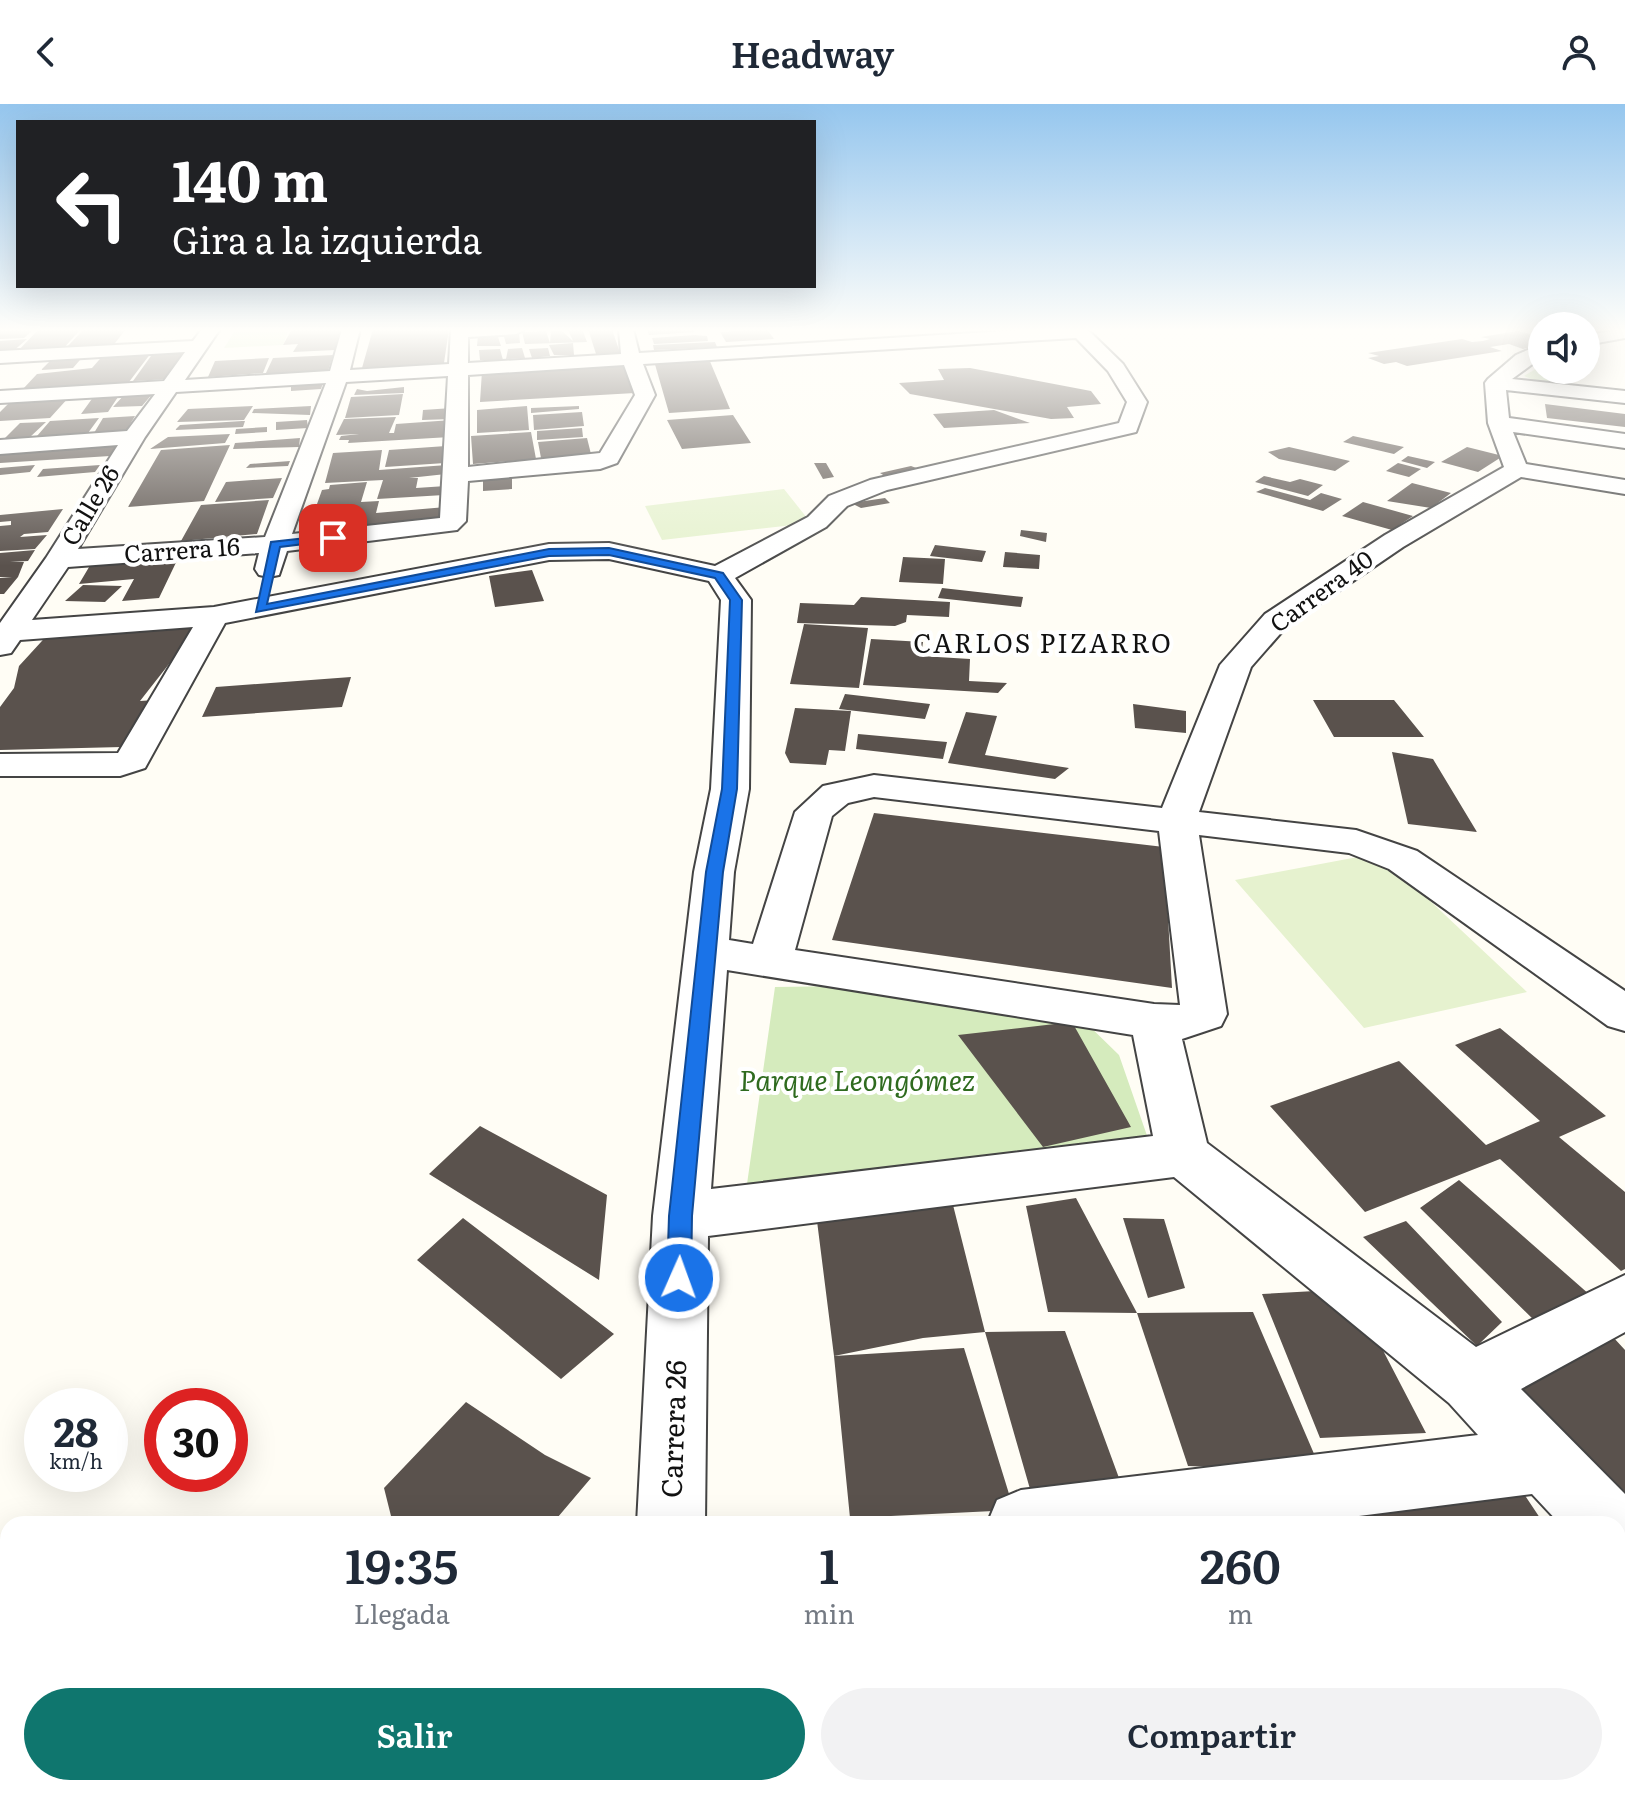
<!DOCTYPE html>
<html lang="es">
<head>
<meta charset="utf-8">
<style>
  :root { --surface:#fff; --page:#f2f2f3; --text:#1f2937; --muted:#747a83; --accent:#0f766e }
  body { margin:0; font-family:Literata,serif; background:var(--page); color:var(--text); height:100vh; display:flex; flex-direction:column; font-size:30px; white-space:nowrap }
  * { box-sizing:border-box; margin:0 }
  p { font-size:26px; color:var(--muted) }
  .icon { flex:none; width:44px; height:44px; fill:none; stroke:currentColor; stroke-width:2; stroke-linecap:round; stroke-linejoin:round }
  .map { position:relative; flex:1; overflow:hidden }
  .side { position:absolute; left:0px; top:1412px; width:1626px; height:280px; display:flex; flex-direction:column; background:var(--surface); border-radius:24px 24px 0 0; box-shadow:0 8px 32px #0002 }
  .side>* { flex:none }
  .hud { position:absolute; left:16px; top:16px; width:800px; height:168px; border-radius:0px; box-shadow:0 8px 32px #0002; background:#202124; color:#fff; overflow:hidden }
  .fabs { position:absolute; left:1528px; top:208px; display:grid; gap:16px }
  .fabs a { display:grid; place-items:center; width:72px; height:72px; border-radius:50%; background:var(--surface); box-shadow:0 8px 32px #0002; font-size:40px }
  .speed { position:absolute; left:24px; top:1284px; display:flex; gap:16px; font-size:40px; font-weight:700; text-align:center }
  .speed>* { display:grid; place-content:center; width:104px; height:104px; border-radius:50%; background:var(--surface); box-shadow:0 8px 32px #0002; line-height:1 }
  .speed small { font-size:20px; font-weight:400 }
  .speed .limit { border:12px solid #d22; background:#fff; color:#111 }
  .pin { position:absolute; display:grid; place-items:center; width:68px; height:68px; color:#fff; margin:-34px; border-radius:16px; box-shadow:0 4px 12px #0006 }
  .me { position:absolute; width:88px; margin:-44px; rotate:2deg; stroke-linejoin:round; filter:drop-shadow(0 0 6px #0008) }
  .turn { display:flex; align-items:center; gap:28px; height:168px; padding:0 24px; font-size:36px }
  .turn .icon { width:104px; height:104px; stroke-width:2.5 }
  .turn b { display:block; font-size:56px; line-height:68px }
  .eta { display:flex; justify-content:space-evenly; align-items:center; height:136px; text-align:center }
  .eta b { font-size:48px; font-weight:600; line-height:56px }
  .primary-button { display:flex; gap:16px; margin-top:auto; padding:16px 24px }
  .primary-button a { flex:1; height:92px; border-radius:48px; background:var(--accent); color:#fff; font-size:32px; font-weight:600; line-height:92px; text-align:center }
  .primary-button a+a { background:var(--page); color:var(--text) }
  header { display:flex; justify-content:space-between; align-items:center; height:104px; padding:0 24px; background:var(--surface); font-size:36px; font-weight:600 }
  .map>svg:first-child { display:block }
</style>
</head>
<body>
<header><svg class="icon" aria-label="back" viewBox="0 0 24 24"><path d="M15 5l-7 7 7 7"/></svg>Headway<svg class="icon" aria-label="person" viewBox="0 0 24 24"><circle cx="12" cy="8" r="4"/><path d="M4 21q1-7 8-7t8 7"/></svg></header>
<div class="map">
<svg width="1625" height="1692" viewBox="0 0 1625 1692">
  <rect width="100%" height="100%" fill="#fffdf5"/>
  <path fill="#d5ebbd" d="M236,225H289L283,241L224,244Z
    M1542,261V266H1576L1570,281L1536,277L1524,272Z
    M849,882L1079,912L1119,951L1152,1046L747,1080L775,883Z"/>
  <path fill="#e6f2cf" d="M784,385L811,419L662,436L645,402Z
    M1379,749L1527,888L1364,924L1235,776Z"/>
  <path fill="#5a524d" d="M0,225H34L24,234L0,235Z
    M39,225H81L61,247L15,250Z
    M84,225H126L112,243L65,245Z
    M292,225H344L335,246L293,248L298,240L283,241Z
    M373,225H449L444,259L362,264Z
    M582,225L587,238L525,240L522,228L546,227L550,239L551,227H562L573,237L568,226Z
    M588,225H612L620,249L596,250Z
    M647,225H693L695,228L649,231Z
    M767,225L774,235L726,238L720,228Z
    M1517,227L1530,230L1542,228V241L1523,245L1509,240L1490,243L1502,247L1407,262L1396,258L1384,260L1368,254L1379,252L1368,249L1462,235L1472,238L1483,237L1490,235L1481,233Z
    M503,229H519L520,239L506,240Z
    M497,230L501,242H477L478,231Z
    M695,231L707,232L708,237L654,240L652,234Z
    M27,235L10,250L0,251V237Z
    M715,238L717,243L654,246L653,241Z
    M573,239L574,251H554L549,241Z
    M194,244L169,275L133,277L156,245Z
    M522,244L525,254L506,255L508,245Z
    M548,244L550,252L532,254L529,245Z
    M154,245L129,278L23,285L37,270L92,264L106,248Z
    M500,245L503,256H480L479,246Z
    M86,249L73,264L41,266L56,251Z
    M333,251L328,267L265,271L273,254Z
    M269,254L263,269L208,273L215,257Z
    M709,255L730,305L669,309L654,257Z
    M627,259L635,289L480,298L482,267Z
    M970,264L1091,287L1101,300L1067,303L1074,314L1051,315L910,290L899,279L944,276L938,265Z
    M324,276L321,285L291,287V280Z
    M404,283V289L354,291L357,285L367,287Z
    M154,288L142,302L113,303L125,290Z
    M120,290L108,308L81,310L94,292Z
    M403,290L399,311L345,314L351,293Z
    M70,292L50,314L0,317V308L13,295Z
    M1545,300L1625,310V323L1547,314Z
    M253,302L244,316L177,318L188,305Z
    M311,302L310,311L252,309L254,305Z
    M527,302L529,326L477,329V306Z
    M579,302V305L531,309V304Z
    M452,304V315L422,316L423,306Z
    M994,306L1030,319L944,324L933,310Z
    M582,308L584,322L534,326L533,311Z
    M733,311L751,339L682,345L667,316Z
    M135,312L126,327L94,329L103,314Z
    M396,313L389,329H394L396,320L452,316L450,333L348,339L349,336H339L341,332L359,330L336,331L344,315Z
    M99,314L88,329L37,332L50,317Z
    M307,316L308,324L276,326V318Z
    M242,317H245L243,323L175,326L180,321Z
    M46,318L29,334L3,336L20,319Z
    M267,323V328L235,330L236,325Z
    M582,324L583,333L537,336V327Z
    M531,328L536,355L473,360L471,332Z
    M230,330L225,339L150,345L168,333Z
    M1353,332L1404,343L1394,350L1343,338Z
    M300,334L299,343L233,345L235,339Z
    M587,334L591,350L541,354L538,338Z
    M120,339L110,352L0,359V347Z
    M230,341L204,397L128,403L161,346Z
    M446,342L445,359L385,363L389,346Z
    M1289,343L1350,357L1335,367L1279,355L1268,348Z
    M1467,343L1503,352L1478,368L1441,358Z
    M382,346L379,366L447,361L446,370L409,374H418L416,384L446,382L444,391L377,395L383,376L325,379L333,349Z
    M1408,352L1435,358L1427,364L1401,357Z
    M290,357L288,362L246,364L250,360Z
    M814,359H826L834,373L823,375Z
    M1398,359L1421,365L1409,373L1386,367Z
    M35,361L30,368L0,371V364Z
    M100,361L95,368L37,373L43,365Z
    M911,362L919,365L888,374L880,369Z
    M1264,372L1290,378L1300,375L1323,381L1308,392L1255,378Z
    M512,373V385L483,387V375Z
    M282,374L273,394L215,398L226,378Z
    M367,378L361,398L379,397L376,409L446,403L445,416L307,427L315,402L342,400H317L322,386L329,385L330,381Z
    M1412,379L1451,389L1431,404L1387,397Z
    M1265,384L1310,396L1321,389L1342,395L1323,407L1256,388Z
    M885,394L890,399L861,404L851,399Z
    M269,396L257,430L181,437L201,401Z
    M1363,398L1413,412L1392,426L1342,412Z
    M63,405L48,428L24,430L20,433L47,431L35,445L0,447V422L11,421V417L0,418V411Z
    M1021,426L1047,429L1046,438L1020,432Z
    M935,441L986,447L982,458L930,452Z
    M35,446L28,457L10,458H24L18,473L4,490H0V474L12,473H0V449Z
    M182,446L159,494L122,497L134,475L79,480L95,453Z
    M1005,448L1040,451L1039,465L1003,463Z
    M903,453L945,455L943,480L899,478Z
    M532,466L544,497L495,503L489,472Z
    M83,481L122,482L105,498L65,497Z
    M942,484L1023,493L1021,503L938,494Z
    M861,493L950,498L949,513L907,511L906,518L895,522L797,519L800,499L854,501Z
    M804,520L868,524L859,584L790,580Z
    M198,523L140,597L155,596L122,643L0,646V603L14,584L19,562L52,526Z
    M871,535L923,538L921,552L970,555L969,577L1007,579L998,589L863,581Z
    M351,573L342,603L202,613L216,583Z
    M845,590L930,600L925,615L839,605Z
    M1313,596H1394L1424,633H1334Z
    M1133,600L1186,607V629L1135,624Z
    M795,604L851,607L845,647L829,646L826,661L790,659L785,649Z
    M966,608L997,612L985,651L1069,664L1055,675L948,659Z
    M858,630L947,638L943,655L856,645Z
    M1392,648L1433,655L1477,728L1408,720Z
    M874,709L1164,743L1172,884L832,836Z
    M1072,918L1131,1023L1043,1043L958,931Z
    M1500,924L1606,1012L1559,1033L1625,1088V1165L1621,1167L1500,1055L1365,1108L1270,1002L1399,957L1486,1041L1540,1017L1455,941Z
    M480,1022L607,1091L599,1176L429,1070Z
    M1459,1076L1590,1191L1538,1220L1420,1104Z
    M1076,1094L1137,1209L1048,1208L1026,1102Z
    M952,1097L985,1228L923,1234L834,1252L964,1244L1014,1406L850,1414L834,1252L817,1117Z
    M463,1114L614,1230L561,1275L417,1156Z
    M1123,1114L1164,1115L1185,1184L1148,1194Z
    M1406,1117L1502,1218L1477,1242L1363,1133Z
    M1351,1185L1426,1329L1320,1334L1262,1190Z
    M1253,1208L1318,1359L1267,1365L1188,1362L1137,1209Z
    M1065,1227L1126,1393L1032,1392L985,1228Z
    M1613,1233L1625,1246V1405L1514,1284Z
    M466,1298L545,1351L591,1374L552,1420H393L384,1384Z
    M1524,1390L1544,1420H1369L1364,1411Z
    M1351,1408L1357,1420H1299V1419Z
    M1618,1530L1625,1540V1692H1593L1589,1684H1618Z
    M393,1684H571L576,1688L574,1692H388Z
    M893,1684H1112V1685L1083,1692H894Z
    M1118,1684H1526L1531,1692H1120Z"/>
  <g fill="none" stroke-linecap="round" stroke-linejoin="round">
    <defs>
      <path id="street" d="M202,225H220L185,276L330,267L342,225H360L350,266L449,260L451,225H525L516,230L468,233V259L621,250L619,225H633L639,249L1041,225H1087L1123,260L1147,298L1136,328L887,386L847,402L826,423L735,474L751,496L749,685L734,768L729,836L753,840L795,708L823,682L874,671L1162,704L1220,561L1265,510L1385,431L1504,363L1488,319L1485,279L1488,275L1516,251L1542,240V253L1512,275L1625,287V299L1506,286L1509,314L1625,330V344L1513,328L1526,360L1625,376V390L1521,373L1403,443L1287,522L1251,563L1199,708L1356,726L1417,747L1625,887V927L1608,922L1389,765L1349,749L1199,731L1227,910L1221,922L1182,935L1207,1039L1476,1243L1625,1171V1228L1521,1285L1625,1390V1446L1618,1449V1420H1560L1532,1390L1296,1420H987L997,1396L1021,1386L1478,1331L1449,1299L1174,1073L708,1132L705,1420H637L653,1112L694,768L711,685L721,496L709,477L609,455L549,456L225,519L145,664L120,672H0V650L118,649L193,523L20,536L11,549L0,551V519L46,454L118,341L0,350V336L127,327L155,290L0,299V287L164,277L185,248L0,259V247L193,237ZM1076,234L1108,267L1127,298L1119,319L870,376L829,392L808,413L715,462L609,439L549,440L214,503L32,516L68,463L259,449L255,465L259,471L269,473L279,471L287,447L457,426L466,417L468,377L600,365L617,359L655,291L643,260ZM624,261L635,291L600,349L468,363V271ZM448,272L440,414L292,430L346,278ZM326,279L265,433L78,445L145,333L176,288ZM874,693L1159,727L1180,901L1154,900L795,846L832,712L848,699ZM727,866L1133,931L1153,1032L711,1085Z
        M1625,225V234L1586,241V231Z
        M626,1684H706L705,1692H625Z"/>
    </defs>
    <use href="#street" stroke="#444" stroke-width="4"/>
    <use href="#street" fill="#fff" fill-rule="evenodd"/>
  </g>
  <linearGradient id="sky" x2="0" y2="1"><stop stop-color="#95c6ee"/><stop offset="0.49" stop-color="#fffefa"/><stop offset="1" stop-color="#fffefa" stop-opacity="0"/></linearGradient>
  <rect width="1625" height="462" fill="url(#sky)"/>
  <path fill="#1a73e8" stroke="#114b97" stroke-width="2" d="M333,431L336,432V436L280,443L267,500L549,445L609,444L723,469L742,496L737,685L723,768L692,1112L691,1174L687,1181L679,1185L671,1181L667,1174L669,1112L706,768L722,685L730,496L715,474L609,451L549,452L256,508L271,438Z"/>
  <g text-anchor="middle" stroke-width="8" stroke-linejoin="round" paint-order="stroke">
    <g font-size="24" fill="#111" stroke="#fff">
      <text transform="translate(91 402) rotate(-59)" y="8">Calle 26</text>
      <text transform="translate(182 447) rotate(-4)" y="8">Carrera 16</text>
      <text transform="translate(1322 488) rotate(-36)" y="8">Carrera 40</text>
    </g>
    <g font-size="26" letter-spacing="2" fill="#111" stroke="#fff">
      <text x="1043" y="549">CARLOS PIZARRO</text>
    </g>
    <g font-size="28" font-style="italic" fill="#2f6b1f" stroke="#fff">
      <text x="857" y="987">Parque Leongómez</text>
    </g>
    <g font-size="28" fill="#111" stroke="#fff">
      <text transform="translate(674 1325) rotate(-88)" y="10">Carrera 26</text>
    </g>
  </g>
</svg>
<div class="fabs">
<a><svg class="icon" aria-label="sound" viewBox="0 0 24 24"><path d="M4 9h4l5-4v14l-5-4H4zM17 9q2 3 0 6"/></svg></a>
</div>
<div class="speed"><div>28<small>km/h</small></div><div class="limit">30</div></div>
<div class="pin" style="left:333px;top:434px;background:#d93025"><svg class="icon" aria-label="arrive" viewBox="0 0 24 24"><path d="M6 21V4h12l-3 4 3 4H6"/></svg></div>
<svg class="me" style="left:679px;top:1174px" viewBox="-20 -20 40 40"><circle r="17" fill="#1a73e8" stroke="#fff" stroke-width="3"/><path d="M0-11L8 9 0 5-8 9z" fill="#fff"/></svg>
<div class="hud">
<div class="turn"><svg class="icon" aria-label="left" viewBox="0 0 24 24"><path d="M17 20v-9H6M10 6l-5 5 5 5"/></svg><div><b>140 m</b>Gira a la izquierda</div></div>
</div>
<section class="side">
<div class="eta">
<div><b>19:35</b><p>Llegada</p></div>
<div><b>1</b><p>min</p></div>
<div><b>260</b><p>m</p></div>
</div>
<div class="primary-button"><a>Salir</a><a>Compartir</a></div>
</section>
</div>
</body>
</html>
